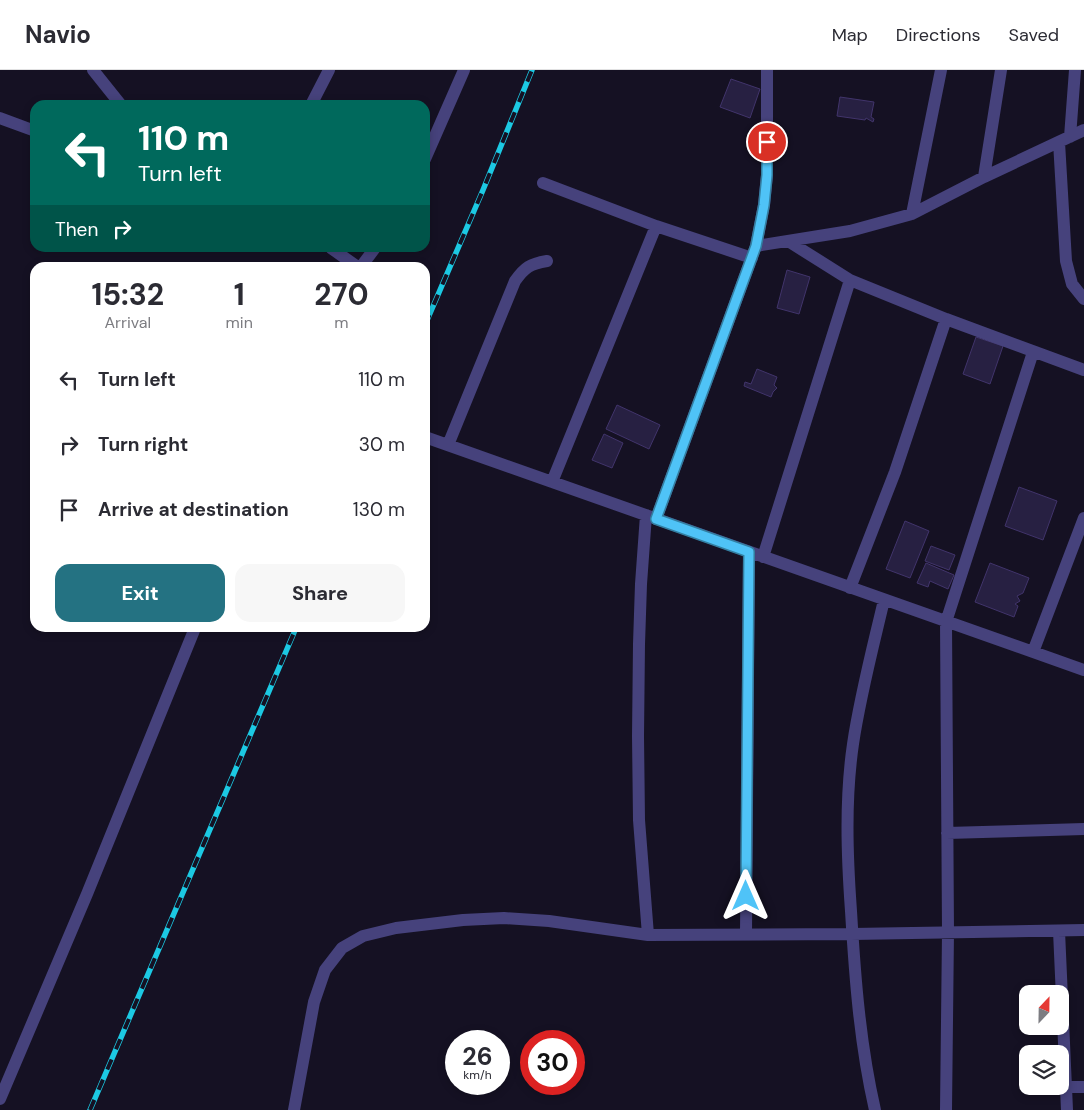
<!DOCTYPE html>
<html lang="en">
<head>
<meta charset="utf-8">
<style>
  :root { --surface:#fff; --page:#f7f7f7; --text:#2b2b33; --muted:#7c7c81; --line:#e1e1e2; --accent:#247282 }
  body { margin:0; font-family:"DM Sans",sans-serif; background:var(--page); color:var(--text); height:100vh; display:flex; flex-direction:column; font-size:19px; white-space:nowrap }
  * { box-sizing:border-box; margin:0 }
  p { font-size:16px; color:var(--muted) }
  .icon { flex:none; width:28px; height:28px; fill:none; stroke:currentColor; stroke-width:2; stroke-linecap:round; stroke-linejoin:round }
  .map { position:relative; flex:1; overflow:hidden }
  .drawer { position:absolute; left:30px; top:192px; width:400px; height:370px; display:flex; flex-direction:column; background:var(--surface); border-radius:15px; box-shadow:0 2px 8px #0003 }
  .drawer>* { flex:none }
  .banner { position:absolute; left:30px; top:30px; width:400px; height:152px; border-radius:15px; box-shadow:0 2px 8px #0003; background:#00695c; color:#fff; overflow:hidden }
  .needle { width:32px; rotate:22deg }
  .controls { position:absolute; left:1019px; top:915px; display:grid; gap:10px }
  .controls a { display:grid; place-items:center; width:50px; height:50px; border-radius:10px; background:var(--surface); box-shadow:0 2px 8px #0003; font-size:25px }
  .speed { position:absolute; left:445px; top:960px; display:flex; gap:10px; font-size:25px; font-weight:700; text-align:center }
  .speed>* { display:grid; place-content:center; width:65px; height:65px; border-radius:50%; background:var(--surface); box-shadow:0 2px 8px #0003; line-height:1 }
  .speed small { font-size:12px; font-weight:400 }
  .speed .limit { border:8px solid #d22; background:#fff; color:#111 }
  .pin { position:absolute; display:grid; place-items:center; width:42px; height:42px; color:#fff; margin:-21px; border:2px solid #fff; border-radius:50%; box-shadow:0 1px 5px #0007 }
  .me { position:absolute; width:55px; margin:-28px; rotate:0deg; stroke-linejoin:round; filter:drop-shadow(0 0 4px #0008) }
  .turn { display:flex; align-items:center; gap:18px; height:105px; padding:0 25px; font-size:22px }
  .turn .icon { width:65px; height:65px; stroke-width:2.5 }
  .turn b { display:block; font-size:35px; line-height:42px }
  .then { display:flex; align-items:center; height:48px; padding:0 25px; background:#0003; gap:10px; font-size:19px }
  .eta { display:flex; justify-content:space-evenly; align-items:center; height:85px; text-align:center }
  .eta b { font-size:30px; font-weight:700; line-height:35px }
  .button { display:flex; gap:10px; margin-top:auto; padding:10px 25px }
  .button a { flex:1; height:58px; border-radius:15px; background:var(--accent); color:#fff; font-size:20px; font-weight:700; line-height:58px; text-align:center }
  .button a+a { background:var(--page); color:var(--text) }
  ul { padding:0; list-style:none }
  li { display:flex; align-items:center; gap:15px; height:65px; padding:0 25px }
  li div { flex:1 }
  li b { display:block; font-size:19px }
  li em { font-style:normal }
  header { display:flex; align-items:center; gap:30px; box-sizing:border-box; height:70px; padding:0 25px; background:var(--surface); border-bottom:1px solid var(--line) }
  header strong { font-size:24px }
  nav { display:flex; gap:28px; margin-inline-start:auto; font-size:18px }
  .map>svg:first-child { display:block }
</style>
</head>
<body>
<header>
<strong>Navio</strong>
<nav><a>Map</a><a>Directions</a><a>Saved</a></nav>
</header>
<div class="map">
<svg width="1084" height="1040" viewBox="0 0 1084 1040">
  <rect width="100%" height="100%" fill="#151123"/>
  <path fill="#272042" stroke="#41346b" d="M731,9L760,19L750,48L720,37Z
    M840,27L874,32L871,47L874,49L873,52L866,48L865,50L837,46Z
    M787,200L810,207L799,244L777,238Z
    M976,267L1003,276L990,314L963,304Z
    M757,299L777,307L774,315L777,318L773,322L771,327L744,316L745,312L751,314Z
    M617,335L660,355L649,379L606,359Z
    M604,364L623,373L612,398L592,390Z
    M1019,417L1057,431L1043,470L1005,456Z
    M905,451L929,461L910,508L886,499Z
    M931,476L955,485L949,500L925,491Z
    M926,493L954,505L948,519L930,511L928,517L917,513Z
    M990,493L1029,508L1023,523L1017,526L1020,531L1015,534L1018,536L1014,547L975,532Z"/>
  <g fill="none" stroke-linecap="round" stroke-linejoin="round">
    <path stroke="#46427c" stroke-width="12" d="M93,0L121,35
      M311,35L329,0
      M0,48L35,61
      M1070,67L1075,0
      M1059,72L1066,191L1072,214L1084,229
      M425,89L464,0
      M984,107L1001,0
      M543,113L656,156L752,188
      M912,144L941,0
      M788,171L850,210L946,249L1084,300
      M756,176L850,161L912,144L984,107L1084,60
      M331,178L359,198
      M360,198L375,178
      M425,367L1084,600
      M448,375L515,211C525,197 530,194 547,191
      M552,412L656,156
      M646,445L641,514L639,574L638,666L639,750L648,865
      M656,449L756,176L764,135L767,105V0
      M763,487L850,210
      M850,518L895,402L946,249
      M1033,582L1084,448
      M947,763L1084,759
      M1059,861L1067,1040
      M746,864L749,482
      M1066,1017H1084
      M0,1029L87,824L195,558
      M294,1040L314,932L325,900L342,878L363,866L396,858L463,850L504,848L549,851L648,865L852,864L1084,860
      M875,1040C860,975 855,908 851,841C847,785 845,729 853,674C860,626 873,577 884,530
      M946,1040L948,862L946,552L1033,282"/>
    <defs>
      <path id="rail" d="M425,255L483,120L532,0
        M90,1040L296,558"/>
    </defs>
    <use href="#rail" stroke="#1cc9e3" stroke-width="5.5"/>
    <use href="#rail" stroke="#151123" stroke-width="4" stroke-dasharray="11" stroke-linecap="butt"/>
  </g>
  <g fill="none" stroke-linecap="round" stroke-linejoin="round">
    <defs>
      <path id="route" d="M746,826L749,482L656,449L756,176L764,135L767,105V72"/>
    </defs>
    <use href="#route" stroke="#337fa1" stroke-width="12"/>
    <use href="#route" stroke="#4fc3f7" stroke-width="9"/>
  </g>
</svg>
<div class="controls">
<a><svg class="needle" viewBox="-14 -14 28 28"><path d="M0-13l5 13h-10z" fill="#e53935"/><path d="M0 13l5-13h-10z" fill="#7c7c81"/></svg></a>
<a><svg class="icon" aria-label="layers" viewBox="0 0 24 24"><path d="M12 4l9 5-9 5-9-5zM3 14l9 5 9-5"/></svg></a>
</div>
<div class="speed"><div>26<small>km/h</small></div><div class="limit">30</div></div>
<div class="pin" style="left:767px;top:72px;background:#d93025"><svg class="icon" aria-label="arrive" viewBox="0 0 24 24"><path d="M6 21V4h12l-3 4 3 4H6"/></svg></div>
<svg class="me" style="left:746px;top:826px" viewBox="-20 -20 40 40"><path d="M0-17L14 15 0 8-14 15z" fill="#4fc3f7" stroke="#fff" stroke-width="4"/></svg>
<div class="banner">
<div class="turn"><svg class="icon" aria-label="left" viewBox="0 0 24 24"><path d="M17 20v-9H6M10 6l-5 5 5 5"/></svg><div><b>110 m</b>Turn left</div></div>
<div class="then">Then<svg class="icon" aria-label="right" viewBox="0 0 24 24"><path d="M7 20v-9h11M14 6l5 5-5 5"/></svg></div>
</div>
<section class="drawer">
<div class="eta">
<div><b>15:32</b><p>Arrival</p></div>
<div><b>1</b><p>min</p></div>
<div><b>270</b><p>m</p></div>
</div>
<ul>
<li><svg class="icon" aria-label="left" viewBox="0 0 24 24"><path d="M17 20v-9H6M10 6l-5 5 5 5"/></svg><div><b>Turn left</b></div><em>110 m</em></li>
<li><svg class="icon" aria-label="right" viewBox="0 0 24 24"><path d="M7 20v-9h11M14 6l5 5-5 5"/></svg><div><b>Turn right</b></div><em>30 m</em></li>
<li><svg class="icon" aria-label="arrive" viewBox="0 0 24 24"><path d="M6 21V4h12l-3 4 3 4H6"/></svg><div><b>Arrive at destination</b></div><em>130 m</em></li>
</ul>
<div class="button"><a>Exit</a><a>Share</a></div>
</section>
</div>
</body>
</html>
